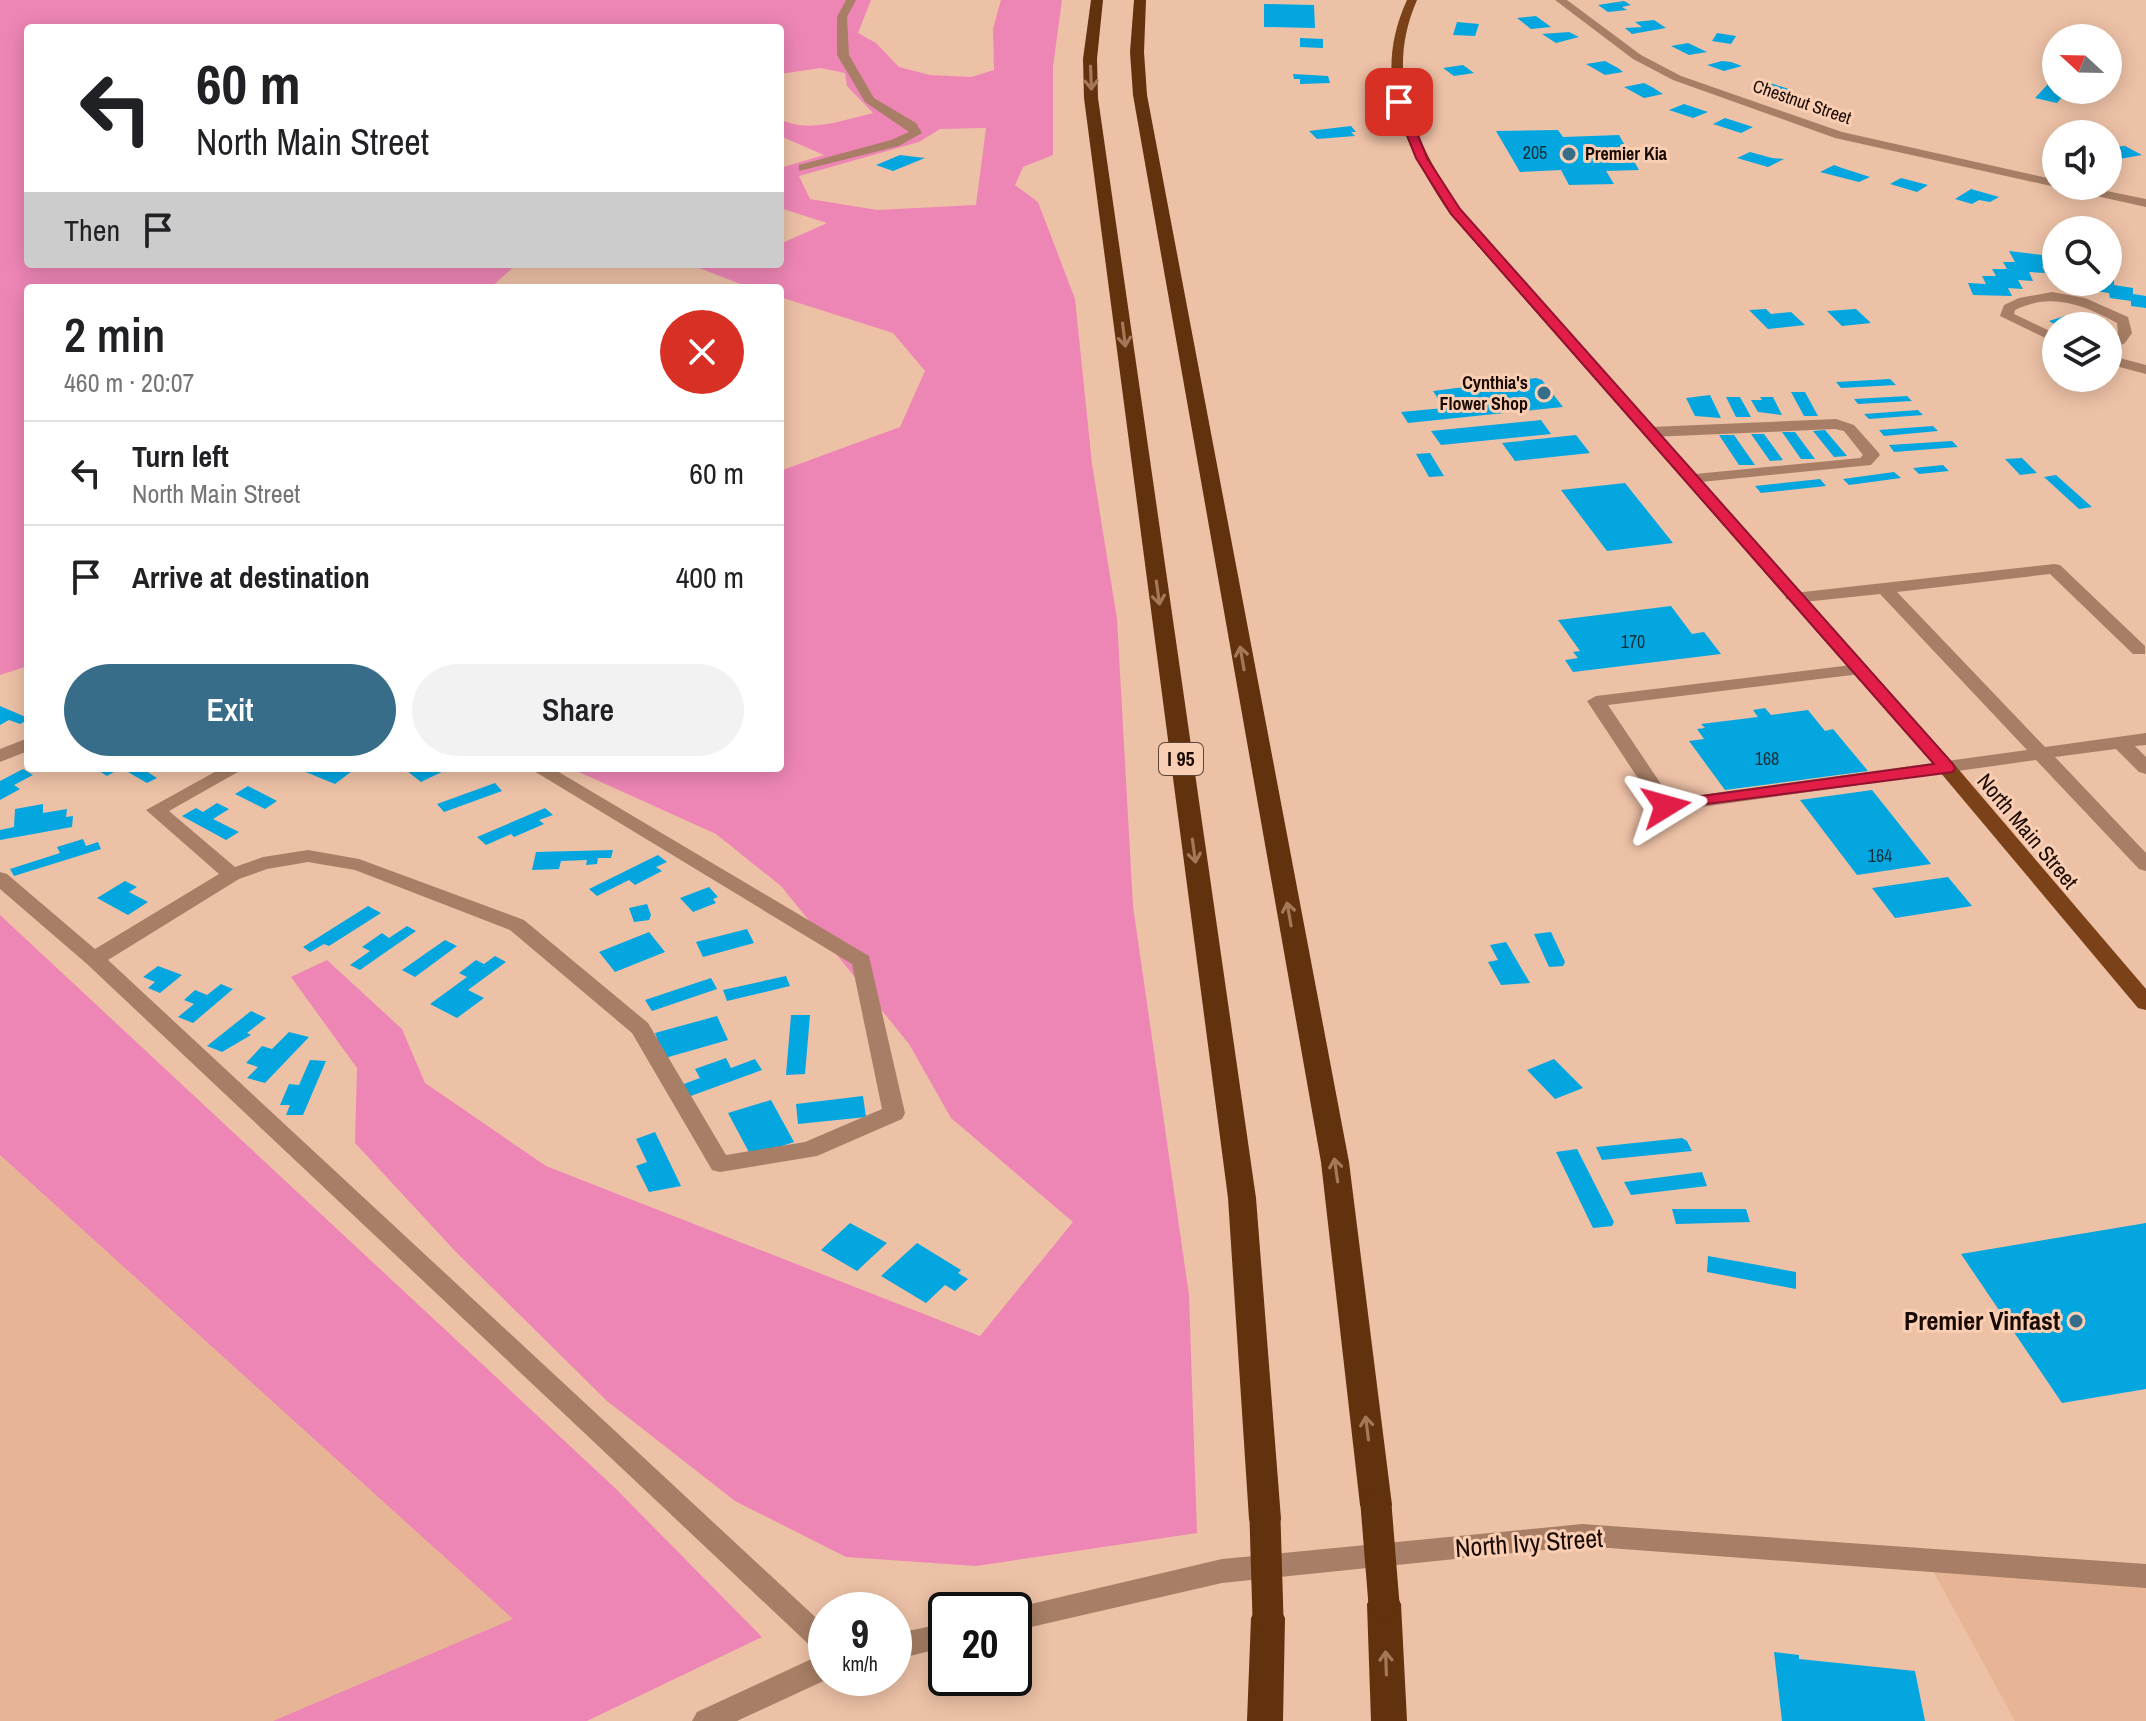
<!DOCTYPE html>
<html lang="en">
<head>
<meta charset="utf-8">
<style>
  :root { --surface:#fff; --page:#f2f2f2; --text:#202124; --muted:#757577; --line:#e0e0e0; --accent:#376d89 }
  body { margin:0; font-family:"Archivo Narrow",sans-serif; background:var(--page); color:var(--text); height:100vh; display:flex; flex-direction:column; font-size:30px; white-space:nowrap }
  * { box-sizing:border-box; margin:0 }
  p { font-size:26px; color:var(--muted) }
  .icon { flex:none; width:44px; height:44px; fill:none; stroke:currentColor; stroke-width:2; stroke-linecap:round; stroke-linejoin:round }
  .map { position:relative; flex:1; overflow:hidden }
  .panel { position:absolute; left:24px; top:284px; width:760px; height:488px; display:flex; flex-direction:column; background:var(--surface); border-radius:8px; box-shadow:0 4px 20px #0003 }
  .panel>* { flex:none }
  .guide { position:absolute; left:24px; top:24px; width:760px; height:244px; border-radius:8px; box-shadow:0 4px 20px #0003; background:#fff; color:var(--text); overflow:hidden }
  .needle { width:52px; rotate:292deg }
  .controls { position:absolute; left:2042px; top:24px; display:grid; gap:16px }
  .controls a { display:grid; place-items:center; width:80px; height:80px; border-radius:50%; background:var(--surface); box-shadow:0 4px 20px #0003; font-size:40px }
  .speed { position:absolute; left:808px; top:1592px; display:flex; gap:16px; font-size:40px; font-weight:700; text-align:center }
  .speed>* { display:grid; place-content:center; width:104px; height:104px; border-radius:50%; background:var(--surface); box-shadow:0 4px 20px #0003; line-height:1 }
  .speed small { font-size:20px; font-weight:400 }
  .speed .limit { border:4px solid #111; border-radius:12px; background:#fff; color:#111 }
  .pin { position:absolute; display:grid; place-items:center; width:68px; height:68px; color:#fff; margin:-34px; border-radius:16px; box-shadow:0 4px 12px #0006 }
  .me { position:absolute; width:88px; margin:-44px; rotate:82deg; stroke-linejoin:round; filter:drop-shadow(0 0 6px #0008) }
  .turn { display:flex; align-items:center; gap:28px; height:168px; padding:0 40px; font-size:36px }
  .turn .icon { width:104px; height:104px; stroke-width:2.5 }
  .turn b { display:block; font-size:56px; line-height:68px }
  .then { display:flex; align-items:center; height:76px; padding:0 40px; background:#0003; gap:16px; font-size:30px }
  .round { display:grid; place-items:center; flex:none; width:84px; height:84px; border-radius:42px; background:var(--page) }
  .summary { display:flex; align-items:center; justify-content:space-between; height:136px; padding:0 40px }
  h1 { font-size:48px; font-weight:600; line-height:60px }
  .cta { display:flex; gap:16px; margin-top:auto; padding:16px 40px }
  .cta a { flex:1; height:92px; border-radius:48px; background:var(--accent); color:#fff; font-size:32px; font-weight:600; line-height:92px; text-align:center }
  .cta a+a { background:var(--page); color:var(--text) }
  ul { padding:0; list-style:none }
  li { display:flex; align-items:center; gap:24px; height:104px; padding:0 40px; border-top:2px solid var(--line) }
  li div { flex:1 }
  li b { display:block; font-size:30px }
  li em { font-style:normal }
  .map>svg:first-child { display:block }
</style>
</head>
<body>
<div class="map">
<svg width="2146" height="1721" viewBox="0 0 2146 1721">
  <rect width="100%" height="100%" fill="#edc1a6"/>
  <path fill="#e7b596" d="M0,1155L268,1397L514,1620L273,1721H0Z
    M1927,1560L2146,1576V1721H2015Z"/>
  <path fill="#ee86b5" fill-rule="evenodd" d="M0,0H871L858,33L876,43L899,67L930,75L971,77L994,70L993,29L1001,0H1062L1053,67V155L1023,167L1015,185L1038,202L1075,299L1092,464L1117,619L1133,906L1189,1295L1197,1533L976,1566L846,1557L735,1501L607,1401L456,1252L355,1143L357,1068L291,977L327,960L402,1029L425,1083L546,1166L980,1336L1073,1222L951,1118L909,1044L781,886L716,834L570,768H780V471L900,427L925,371L893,333L780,297V288H751L699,268L696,264H780V244L827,223L780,208V168L824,155L780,136V119C808,134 843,120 873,113L847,86L845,73L821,68L780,74V28H28V264H517L490,288H28V666L0,675ZM986,128L976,205L877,210L810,199L799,176L919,142L940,129Z
    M0,915L614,1487L762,1637L587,1721H273L513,1619L0,1155Z"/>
  <path fill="#04a6e0" d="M1624,1L1631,5L1622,7L1627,10L1608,12L1598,5Z
    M1264,4L1314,5L1315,28L1264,27Z
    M1536,16L1551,27L1531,29L1517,18Z
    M1654,20L1666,28L1632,34L1625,28L1642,27L1635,22Z
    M1457,22L1479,24L1475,36L1453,35Z
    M1569,32L1579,37L1556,43L1542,34Z
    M1717,33L1736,36L1731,44L1712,41Z
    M1300,38L1323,39V48L1300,47Z
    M1688,43L1707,52L1689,55L1671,46Z
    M1605,61L1618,68L1623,72L1605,75L1586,64Z
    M1722,61L1731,62L1742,66L1724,71L1707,65Z
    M1463,65L1474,73L1454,76L1443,68Z
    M1293,74L1328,76L1330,83L1300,84V79H1294Z
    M1644,83L1652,87L1663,94L1644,98L1624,87Z
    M1770,83L1792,90L1777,94L1758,87Z
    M2048,84L2056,85V90H2077L2071,97L2063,96L2057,103L2035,98Z
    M1684,104L1708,112L1693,118L1669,110Z
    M1725,118L1753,127L1741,133L1713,124Z
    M1351,126L1356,132H1351L1355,136L1317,139L1309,131Z
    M1558,130L1563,137L1619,135L1639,170L1606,171L1614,184L1569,185L1561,170L1520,172L1496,131Z
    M2125,146L2142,155L2119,159L2108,153V147Z
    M1750,152L1772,158L1784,159L1768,167L1737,158Z
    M900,155L925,158L893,171L876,165Z
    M1834,165L1842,168L1870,177L1859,182L1820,172Z
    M1901,178L1928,185L1917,192L1890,184Z
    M1971,189L1999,197L1990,202L1979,200L1972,204L1955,199Z
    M2009,251L2051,256L2056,266H2042L2045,273L2029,272L2033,281L2018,280L2023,289L2008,288L2012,296L1973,295L1968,283L1986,284L1982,276H1996L1992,269H2007L2003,262H2015Z
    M2108,279L2114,280V285L2133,288V294L2146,296V308L2131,306V301L2110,298L2109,293L2082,289L2087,282H2108Z
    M1766,309L1771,314L1791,312L1805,325L1768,329L1749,310Z
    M1856,309L1871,323L1842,326L1827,311Z
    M2068,315L2089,326H2058L2049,321Z
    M1536,378L1542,380L1563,407L1408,423L1401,412L1444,408L1433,391Z
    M1890,379L1896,385L1841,388L1836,382Z
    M1791,392H1805L1818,416H1804Z
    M1710,395L1721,418L1695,416L1686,398Z
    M1907,396L1912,401L1858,404L1854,399Z
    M1726,397H1740L1751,417H1736Z
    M1760,397H1773L1782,415L1758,412L1751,400H1762Z
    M1918,410L1923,415L1869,419L1864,414Z
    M1541,420L1551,434L1441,445L1431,431Z
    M1933,426L1938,431L1884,436L1879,430Z
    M1825,430L1847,456L1834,457L1813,431Z
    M1782,432H1795L1815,459H1801Z
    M1751,434H1764L1783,460L1770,461Z
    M1576,435L1590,453L1515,461L1502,443Z
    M1719,435H1734L1755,465H1739Z
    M1952,441L1958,447L1894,452L1889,445Z
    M1430,453L1444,476L1429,477L1416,454Z
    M2022,458L2037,473L2020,475L2005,459Z
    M1943,465L1949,471L1919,474L1913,468Z
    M1894,472L1901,478L1849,485L1843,479Z
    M2056,475L2092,507L2079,509L2044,477Z
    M1820,479L1826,486L1761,493L1755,486Z
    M1625,483L1673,543L1607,551L1561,490Z
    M1671,606L1692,634L1704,632L1721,654L1573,672L1565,660L1578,658L1573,652L1580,651L1558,620Z
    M0,706L28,718V720L20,724L9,720L0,725Z
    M1765,708L1771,715L1808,710L1825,731L1833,729L1868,771L1725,790L1689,741L1704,739L1697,729L1705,728L1701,724L1758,717L1753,710Z
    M105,768H141L157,778L147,783L121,768L107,776L99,771Z
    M296,768H356L335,784Z
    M414,768H450L421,782L407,771Z
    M23,769L33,775L14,785L20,789L0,800V781Z
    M495,783L502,791L444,812L437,804Z
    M248,786L277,801L265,809L235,794Z
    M1872,790L1931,864L1857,875L1800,800Z
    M217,803L229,809L213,819L239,832L226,840L182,816L196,808L203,812Z
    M43,804V813L67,809L66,817L73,816L72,827L0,840V830L14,827L15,809Z
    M545,808L553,815L539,820L544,824L514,837L511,834L486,845L477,837Z
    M83,839L86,846L98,842L101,849L14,876L10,869L60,853L57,847Z
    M613,850L611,858H598L597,864L586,865L587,860L561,861L559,869L532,870L536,852Z
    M658,855L667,862L656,867L662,871L635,885L629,880L597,896L589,889Z
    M1948,877L1972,906L1895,918L1872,888Z
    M125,881L137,887L129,892L148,902L128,915L97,898Z
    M709,887L718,897L713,899L716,903L693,912L680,898Z
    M647,904L651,915L649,920L634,922L629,908Z
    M368,906L381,913L329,946L324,944L310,952L303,947Z
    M407,926L416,931L360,970L350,965L370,951L362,947L382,933L389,938Z
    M747,929L754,943L703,957L696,942Z
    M649,932L665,952L615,972L599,952Z
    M1551,932L1565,962L1563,966L1549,967L1534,934Z
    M445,940L457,946L415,977L402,970Z
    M1506,942L1530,983L1501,985L1488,962L1498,960L1490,945Z
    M495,956L506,962L468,990L484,998L457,1018L430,1004L467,977L459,973L476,960L484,964Z
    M158,966L182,975L160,993L148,988L155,982L143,977Z
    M786,976L790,986L727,1001L723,990Z
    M711,978L717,989L652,1011L645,1000Z
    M221,984L233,989L193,1023L178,1017L194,1004L184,1000L195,990L207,995Z
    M251,1011L266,1018L247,1033L251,1035L222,1052L207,1046Z
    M791,1015H810L805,1074L786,1075Z
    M717,1016L728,1040L665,1058L655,1033Z
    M289,1032L309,1037L265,1083L247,1078L258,1067L246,1063L262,1046L272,1049Z
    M726,1058L731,1068L755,1059L762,1070L688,1097L681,1085L700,1078L695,1069Z
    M1554,1059L1583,1088L1555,1099L1527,1070Z
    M310,1060L326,1061L303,1115H286L290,1105H280L289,1084L299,1085Z
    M863,1096L866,1117L798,1124L796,1104Z
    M771,1100L794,1142L751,1156L728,1113Z
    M655,1132L681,1186L649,1192L636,1166L647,1162L636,1139Z
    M1682,1138L1687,1141L1692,1151L1602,1160L1596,1147Z
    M1577,1149L1614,1222L1612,1226L1593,1228L1556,1152Z
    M1702,1172L1707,1186L1631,1195L1624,1182Z
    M1672,1209H1746L1750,1222L1676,1224Z
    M850,1223L887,1243L857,1271L821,1250Z
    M2146,1223V1389L2062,1403L1961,1254Z
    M917,1243L961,1270L958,1273L968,1279L955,1291L945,1285L926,1303L881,1276Z
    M1708,1256L1796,1272V1289L1707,1272Z
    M1774,1652L1799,1655V1659L1915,1671L1925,1721H1782Z"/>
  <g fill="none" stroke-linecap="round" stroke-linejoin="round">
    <path fill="#a87f66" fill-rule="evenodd" d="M846,0H856L847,17L849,55L874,98L916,123L922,133L899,146L799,171V165L891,140L909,132L865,102L837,55V17Z
      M1555,0H1567L1641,55L1681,76L1842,132L2056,180V186H2082L2146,199V207L1835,138L1673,80L1633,59Z
      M2052,292L2085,298L2128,317L2132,333L2125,343L2108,352V342L2118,333L2117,323C2083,305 2052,292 2015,310L2014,314L2056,334V343L2000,316L2004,305L2019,298Z
      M2108,355L2146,365V374L2108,364Z
      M1836,419L1854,425L1878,452L1880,455L1871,465L1691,483L1685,481V475L1860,458L1863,455L1844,431L1835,429L1651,437L1643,432L1651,427Z
      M2054,564L2060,565L2145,646V654H2133L2050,574L1897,592L2045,747L2146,733V745L2135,746L2146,757V774L2139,772L2116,749L2055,757L2146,853V871L2139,869L2036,760L1666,812L1659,810L1587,701L1596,696L1860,664L1869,669L1860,674L1608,705L1671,799L2027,750L1880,594L1794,603L1785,598L1794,593Z
      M28,738V751L0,762V749Z
      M222,768H245L169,811L235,867L263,857L308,850L359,859L524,920L648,1023L726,1155L805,1142L882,1109L852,964L529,768H552L869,956L905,1113L902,1119L817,1156L720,1172L712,1170L632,1033L510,930L355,870L308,862L267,869L239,879L108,960L826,1627V1678H830L737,1721H692L697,1712L820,1655L87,964L0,889V872L7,874L95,949L219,874L146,810Z
      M1582,1524L2146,1564V1588L1582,1546L1222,1583L1014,1631V1610H1005L1222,1559Z
      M946,1623V1647L894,1660V1634Z"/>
    <path fill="#7b421a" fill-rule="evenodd" d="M1407,0H1417C1383,78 1416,142 1460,209L1954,764L2146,989V1010L2138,1008L1940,772L1450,214C1405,146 1370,80 1407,0Z"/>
    <path fill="#62320f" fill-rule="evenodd" d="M1091,0H1103L1097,59L1098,98L1256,1198L1281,1519L1277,1529L1265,1533L1253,1529L1249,1519L1228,1198L1084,98L1083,59Z
      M1134,0H1146L1144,52L1147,95L1349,1162L1392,1505L1387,1515L1376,1518L1365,1515L1360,1505L1321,1162L1133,95L1130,52Z
      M1384,1589L1396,1594L1401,1604L1407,1721H1371L1367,1604L1372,1594Z
      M1268,1603L1280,1608L1285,1618L1283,1721H1247L1251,1618L1256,1608Z"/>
    <path stroke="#62320f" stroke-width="31" d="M1376,1505L1384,1604
      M1265,1519L1268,1618"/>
  </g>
  <defs><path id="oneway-shaft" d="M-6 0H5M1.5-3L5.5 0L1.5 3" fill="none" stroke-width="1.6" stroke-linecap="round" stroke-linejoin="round" transform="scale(2)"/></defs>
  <g stroke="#a67859">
    <use href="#oneway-shaft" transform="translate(1091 78) rotate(88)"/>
    <use href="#oneway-shaft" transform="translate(1124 335) rotate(83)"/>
    <use href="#oneway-shaft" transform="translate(1158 593) rotate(82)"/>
    <use href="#oneway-shaft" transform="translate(1242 658) rotate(-100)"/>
    <use href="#oneway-shaft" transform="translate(1194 851) rotate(82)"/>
    <use href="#oneway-shaft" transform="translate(1289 914) rotate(-100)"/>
    <use href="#oneway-shaft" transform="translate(1336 1170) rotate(-98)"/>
    <use href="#oneway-shaft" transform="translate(1367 1428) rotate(-97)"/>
    <use href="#oneway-shaft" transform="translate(1386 1663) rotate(-92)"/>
  </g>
  <path fill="#e11d48" stroke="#92132f" stroke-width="2" d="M1399,99L1405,102L1427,158L1460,209L1953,764L1955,768L1953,772L1660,810L1657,806L1666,801L1934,764L1451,214L1416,158L1394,102Z"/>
  <g fill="#376d89" stroke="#faceb3" stroke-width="3">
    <circle cx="1569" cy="154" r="8"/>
    <circle cx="1544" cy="393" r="8"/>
    <circle cx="2076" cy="1321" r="8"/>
  </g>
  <g text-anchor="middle" stroke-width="6" stroke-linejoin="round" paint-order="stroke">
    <g font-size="18" fill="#190a03" stroke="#faceb3">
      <text transform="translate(1802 102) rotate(19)" y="6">Chestnut Street</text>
    </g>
    <g font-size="18" fill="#14313a">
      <text x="1535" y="159">205</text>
      <text x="1633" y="648">170</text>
      <text x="1767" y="765">168</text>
      <text x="1880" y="862">164</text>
    </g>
    <g font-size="18" font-weight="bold" fill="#190a03" stroke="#faceb3" text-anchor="start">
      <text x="1585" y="160">Premier Kia</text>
      <text x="1528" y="389" text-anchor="end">Cynthia's<tspan x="1528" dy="21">Flower Shop</tspan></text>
    </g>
    <rect fill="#faceb3" stroke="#5c4538" stroke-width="2" x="1159" y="743" width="44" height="32" rx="6"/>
    <g font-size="20" font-weight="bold" fill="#190a03">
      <text x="1181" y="766">I 95</text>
    </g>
    <g font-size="22" fill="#190a03" stroke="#faceb3">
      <text transform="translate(2028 831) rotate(50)" y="8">North Main Street</text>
    </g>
    <g font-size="26" font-weight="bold" fill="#190a03" stroke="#faceb3" text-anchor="end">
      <text x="2060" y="1330">Premier Vinfast</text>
    </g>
    <g font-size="26" fill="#190a03" stroke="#faceb3">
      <text transform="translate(1529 1543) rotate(-4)" y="9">North Ivy Street</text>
    </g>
  </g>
</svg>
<div class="controls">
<a><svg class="needle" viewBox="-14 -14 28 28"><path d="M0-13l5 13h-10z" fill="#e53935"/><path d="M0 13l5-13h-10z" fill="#757577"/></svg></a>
<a><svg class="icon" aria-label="sound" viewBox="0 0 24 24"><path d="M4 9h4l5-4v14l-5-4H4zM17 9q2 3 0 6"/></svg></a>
<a><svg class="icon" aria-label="search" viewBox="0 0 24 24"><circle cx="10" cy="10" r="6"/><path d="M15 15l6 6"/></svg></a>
<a><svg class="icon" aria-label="layers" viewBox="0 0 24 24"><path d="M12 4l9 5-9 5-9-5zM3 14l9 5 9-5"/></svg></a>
</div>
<div class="speed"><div>9<small>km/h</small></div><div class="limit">20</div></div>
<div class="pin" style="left:1399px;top:102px;background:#d93025"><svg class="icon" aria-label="arrive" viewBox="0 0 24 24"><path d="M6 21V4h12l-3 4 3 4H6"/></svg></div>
<svg class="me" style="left:1666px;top:806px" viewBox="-20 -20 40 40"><path d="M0-17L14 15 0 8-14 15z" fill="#e11d48" stroke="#fff" stroke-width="4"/></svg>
<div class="guide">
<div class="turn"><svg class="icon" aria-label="left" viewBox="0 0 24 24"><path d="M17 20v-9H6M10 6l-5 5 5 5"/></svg><div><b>60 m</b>North Main Street</div></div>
<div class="then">Then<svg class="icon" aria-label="arrive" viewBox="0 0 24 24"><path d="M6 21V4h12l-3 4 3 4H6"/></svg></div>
</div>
<section class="panel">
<div class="summary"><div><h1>2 min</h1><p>460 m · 20:07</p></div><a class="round" style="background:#d93025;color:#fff"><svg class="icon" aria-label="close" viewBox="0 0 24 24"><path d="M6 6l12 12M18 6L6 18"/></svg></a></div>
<ul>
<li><svg class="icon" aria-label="left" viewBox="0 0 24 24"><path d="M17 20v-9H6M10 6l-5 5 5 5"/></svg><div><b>Turn left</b><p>North Main Street</p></div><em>60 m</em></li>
<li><svg class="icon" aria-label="arrive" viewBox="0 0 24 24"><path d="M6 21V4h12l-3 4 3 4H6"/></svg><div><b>Arrive at destination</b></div><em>400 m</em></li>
</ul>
<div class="cta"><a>Exit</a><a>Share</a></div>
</section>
</div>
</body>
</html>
